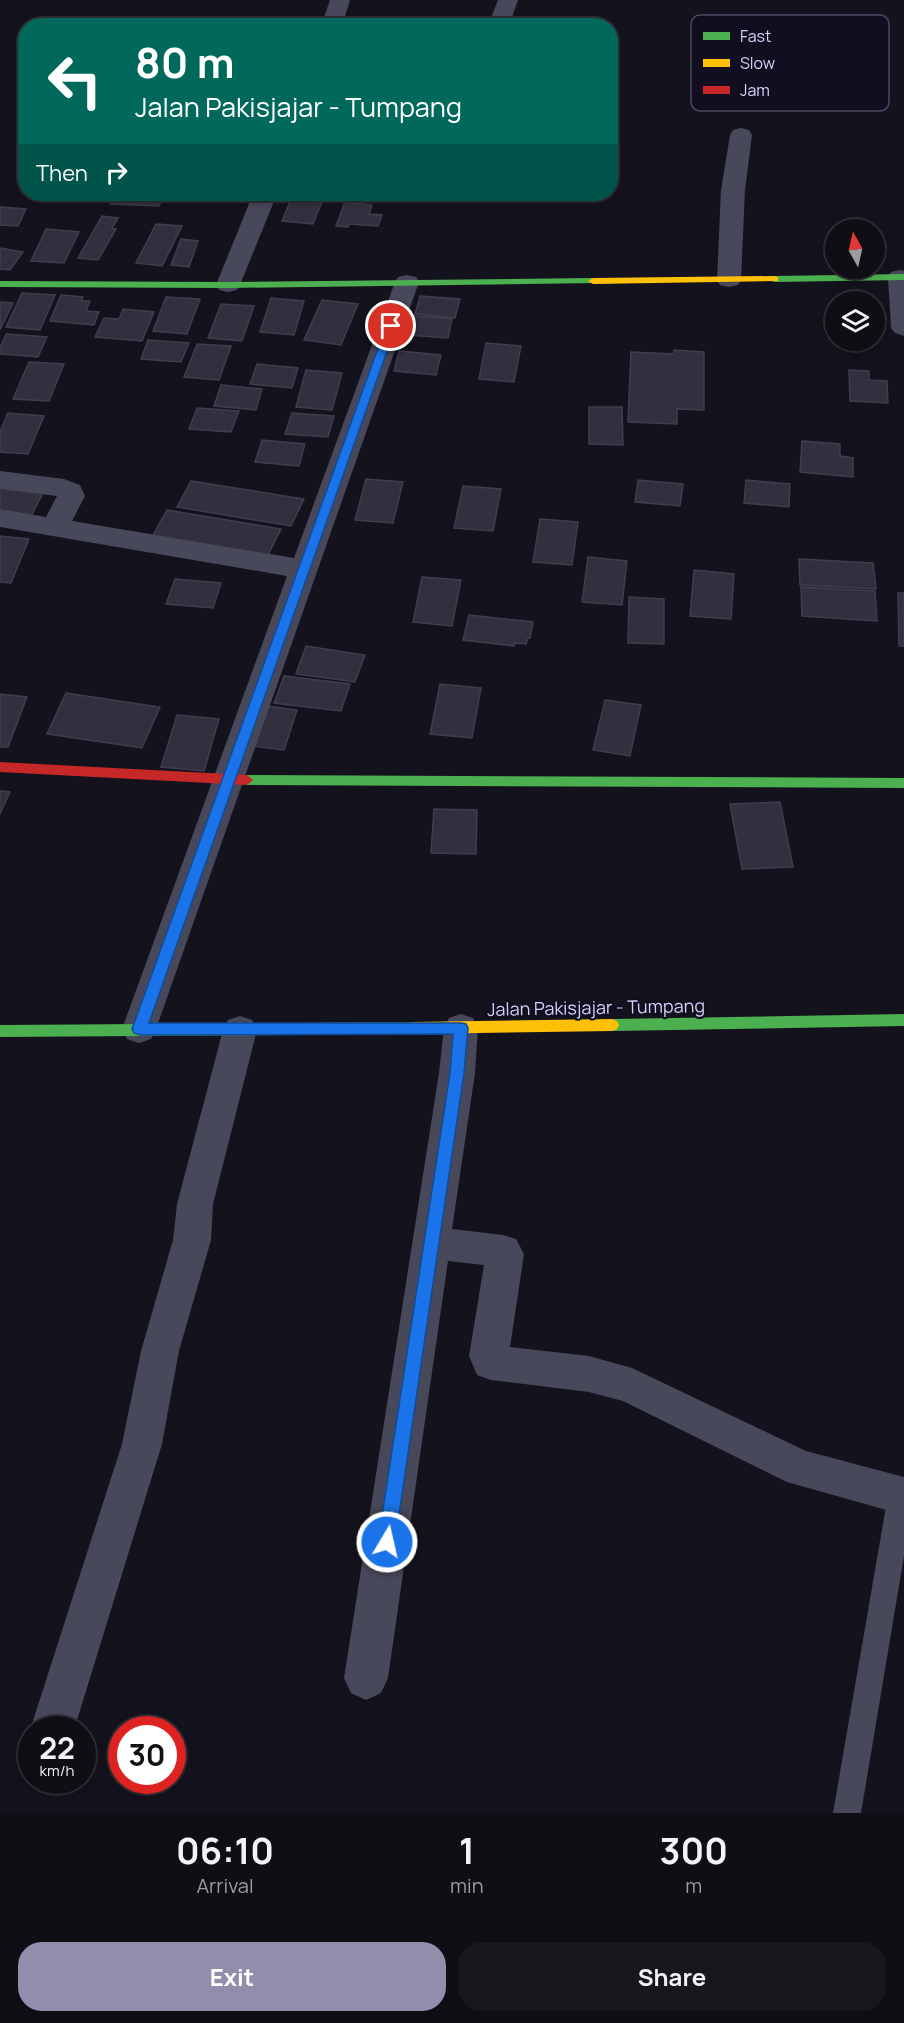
<!DOCTYPE html>
<html lang="en">
<head>
<meta charset="utf-8">
<style>
  :root { --surface:#0f0e15; --page:#18171e; --text:#f1f3f6; --muted:#9b9ca0; --line:#2f2e34; --accent:#918eac }
  body { margin:0; font-family:Manrope,sans-serif; background:var(--page); color:var(--text); height:100vh; display:flex; flex-direction:column; font-size:22px; white-space:nowrap }
  * { box-sizing:border-box; margin:0 }
  p { font-size:20px; color:var(--muted) }
  .icon { flex:none; width:33px; height:33px; fill:none; stroke:currentColor; stroke-width:2; stroke-linecap:round; stroke-linejoin:round }
  .map { position:relative; height:1813px; overflow:hidden }
  .drawer { display:flex; flex-direction:column; background:var(--surface); flex:1 }
  .drawer>* { flex:none }
  .hud { position:absolute; left:18px; top:18px; width:600px; height:183px; border-radius:24px; box-shadow:0 3px 9px #0003,0 0 0 2px var(--line); background:#00695c; color:#fff; overflow:hidden }
  .needle { width:39px; rotate:352deg }
  .buttons { position:absolute; left:825px; top:219px; display:grid; gap:12px }
  .buttons a { display:grid; place-items:center; width:60px; height:60px; border-radius:50%; background:var(--surface); box-shadow:0 3px 9px #0003,0 0 0 2px var(--line); font-size:30px }
  .speed { position:absolute; left:18px; top:1716px; display:flex; gap:12px; font-size:30px; font-weight:700; text-align:center }
  .speed>* { display:grid; place-content:center; width:78px; height:78px; border-radius:50%; background:var(--surface); box-shadow:0 3px 9px #0003,0 0 0 2px var(--line); line-height:1 }
  .speed small { font-size:15px; font-weight:400 }
  .speed .limit { border:9px solid #d22; background:#fff; color:#111 }
  .pin { position:absolute; display:grid; place-items:center; width:51px; height:51px; color:#fff; margin:-26px; border:3px solid #fff; border-radius:50%; box-shadow:0 2px 6px #0007 }
  .me { position:absolute; width:66px; margin:-33px; rotate:9deg; stroke-linejoin:round; filter:drop-shadow(0 0 4px #0008) }
  .turn { display:flex; align-items:center; gap:21px; height:126px; padding:0 18px; font-size:27px }
  .turn .icon { width:78px; height:78px; stroke-width:2.5 }
  .turn b { display:block; font-size:42px; line-height:51px }
  .then { display:flex; align-items:center; height:57px; padding:0 18px; background:#0003; gap:12px; font-size:22px }
  .eta { display:flex; justify-content:space-evenly; align-items:center; height:102px; text-align:center }
  .eta b { font-size:36px; font-weight:700; line-height:42px }
  .action { display:flex; gap:12px; margin-top:auto; padding:12px 18px }
  .action a { flex:1; height:69px; border-radius:24px; background:var(--accent); color:#fff; font-size:24px; font-weight:700; line-height:69px; text-align:center }
  .action a+a { background:var(--page); color:var(--text) }
  .map>svg:first-child { display:block }
</style>
</head>
<body>
<div class="map">
<svg width="904" height="1813" viewBox="0 0 904 1813">
  <rect width="100%" height="100%" fill="#14121c"/>
  <path fill="#32303e" stroke="#403d4f" stroke-width="1.5" d="M115,194H121L163,196L159,206L111,204Z
    M293,194H325L313,224L282,221Z
    M345,202L372,205L369,214L382,215L378,226L349,224L348,227L336,226Z
    M0,207L26,209L18,226L0,225Z
    M102,216L118,218L112,228L116,229L98,260L78,258Z
    M156,224L182,226L162,266L136,263Z
    M46,229L79,232L64,263L31,261Z
    M181,239L198,241L189,267L171,265Z
    M0,248L23,252L10,270L0,269Z
    M22,293L55,295L40,330L6,327Z
    M61,295L83,297L81,301H90L86,311L99,312L94,325L50,321Z
    M420,296L460,299L455,318L415,314Z
    M166,297L200,299L187,334L153,331Z
    M271,298L304,301L294,335L260,332Z
    M322,300L358,304L341,345L304,340Z
    M0,302L13,303L0,330Z
    M221,304L254,306L242,341L208,338Z
    M123,309L154,312L142,341L95,337L104,318L119,319Z
    M412,316L452,319L448,338L407,335Z
    M6,334L47,337L38,357L0,354V348Z
    M148,340L189,343L181,362L141,359Z
    M486,343L521,346L514,382L479,379Z
    M197,344L231,346L219,380L184,377Z
    M674,350L704,352V410L677,409V424L628,422L631,352L674,354Z
    M399,351L441,355L436,375L394,371Z
    M29,362L64,364L49,401L13,399Z
    M257,364L298,368L292,388L250,384Z
    M306,370L342,373L332,410L296,407Z
    M849,370L869,371V380L887,381L888,403L850,401Z
    M221,385L262,389L256,410L214,406Z
    M589,407H622L623,445L589,444Z
    M197,408L239,411L231,432L189,429Z
    M8,413L44,416L28,454L0,452V432Z
    M292,413L334,416L328,437L285,434Z
    M262,440L305,444L299,466L255,462Z
    M802,441L840,444V456L853,458V477L800,472Z
    M366,479L403,482L393,523L355,520Z
    M638,480L683,484L680,506L635,502Z
    M746,480L790,484L789,507L744,503Z
    M191,481L304,499L291,526L177,507Z
    M0,482L45,489L29,520L0,516Z
    M463,486L501,489L493,531L454,528Z
    M167,510L281,529L267,557L152,537Z
    M540,519L578,522L572,565L533,562Z
    M0,536L29,539L11,583L0,582Z
    M588,557L627,561L622,605L582,602Z
    M799,559L873,563L876,589L800,585Z
    M694,570L734,574L731,619L690,616Z
    M422,577L461,580L452,626L413,622Z
    M175,579L221,583L213,608L166,604Z
    M801,587L875,591L877,621L802,616Z
    M898,593H904V646H899Z
    M629,597L664,599V644L628,643Z
    M469,615L533,622L530,638H528L526,644L515,643L514,646L463,640Z
    M306,646L365,655L355,682L296,674Z
    M284,676L350,684L341,711L274,703Z
    M440,684L481,688L472,738L430,734Z
    M66,693L160,707L142,748L47,734Z
    M0,694L27,697L8,747H0Z
    M605,700L641,705L630,756L593,750Z
    M267,706L297,710L284,750L252,746Z
    M177,715L219,719L204,771L161,767Z
    M0,791L10,792L0,814Z
    M780,802L793,867L742,869L730,804Z
    M434,809L477,810L476,854L431,853Z"/>
  <g fill="none" stroke-linecap="round" stroke-linejoin="round">
    <path fill="#48485b" fill-rule="evenodd" d="M901,1483L904,1484V1556L861,1813H833L888,1495L892,1486Z"/>
    <path fill="#48485b" fill-rule="evenodd" d="M330,0H350L342,26H321Z
      M498,0H518L509,26H488Z
      M741,128L749,130L752,135L745,190L741,280L738,285L729,287L720,285L717,280L721,190L730,135L733,130Z
      M253,194H277L240,285L237,290L228,292L219,290L216,285Z
      M900,270L904,271V336L895,333L891,328L888,277L891,272Z
      M407,275L416,277L419,282L156,1029L151,1039L139,1043L127,1039L122,1029L287,576L0,527V509L46,517L57,496L0,489V471L64,479L80,485L85,496L72,521L294,558L395,282L398,277Z
      M461,1014L473,1018L478,1028L475,1073L452,1229L503,1235L516,1239L524,1254L510,1347L589,1356L632,1368L806,1451L904,1477V1515L787,1482L623,1401L589,1392L491,1380L477,1375L469,1356L484,1265L448,1261L388,1678L381,1693L366,1700L351,1693L344,1678L439,1073L444,1028L449,1018Z
      M240,1016L252,1020L257,1030L213,1204L211,1240L179,1351L162,1444L74,1730H32V1734L30,1730L122,1444L141,1351L173,1240L177,1204L223,1030L228,1020Z"/>
    <path fill="#4caf50" fill-rule="evenodd" d="M904,274V280L774,282L769,279L774,276Z
      M593,278L598,281L597,283L228,288L0,287V281L228,282Z
      M247,775L904,778V788L247,785L241,780Z
      M904,1014V1026L612,1031L607,1029L605,1025L607,1021L612,1019Z
      M413,1022L418,1024L420,1028L418,1032L413,1034L0,1037V1025Z"/>
    <path fill="#ffc107" fill-rule="evenodd" d="M774,276L778,277V281L593,284L588,281L593,278Z
      M612,1019L617,1021L619,1025L617,1029L612,1031L413,1034L408,1032L406,1028L408,1024L413,1022Z"/>
    <path fill="#c62828" fill-rule="evenodd" d="M0,762L247,775L253,780L247,785L0,772Z"/>
  </g>
  <path fill="#1a73e8" stroke="#114b97" stroke-width="1.5" d="M391,323L396,326L149,1023H461L466,1024L468,1028L464,1073L395,1542L393,1548L387,1550L380,1548L378,1542L450,1073L453,1034L140,1035L134,1033L132,1029L386,326Z"/>
  <g text-anchor="middle" stroke-width="4.5" stroke-linejoin="round" paint-order="stroke">
    <g font-size="18" fill="#d5d1fa" stroke="#110f1f">
      <text transform="translate(596 1008) rotate(-1)" y="6">Jalan Pakisjajar - Tumpang</text>
    </g>
  </g>
  <rect x="691" y="15" width="198" height="96" rx="9" fill="#110f1f" stroke="#4c4961" stroke-width="1.5"/>
  <rect x="703" y="32" width="27" height="8" fill="#4caf50"/>
  <rect x="703" y="59" width="27" height="8" fill="#ffc107"/>
  <rect x="703" y="86" width="27" height="8" fill="#c62828"/>
  <g font-size="16" fill="#d5d1fa">
    <text x="740" y="42">Fast</text>
    <text x="740" y="69">Slow</text>
    <text x="740" y="96">Jam</text>
  </g>
</svg>
<div class="buttons">
<a><svg class="needle" viewBox="-14 -14 28 28"><path d="M0-13l5 13h-10z" fill="#e53935"/><path d="M0 13l5-13h-10z" fill="#9b9ca0"/></svg></a>
<a><svg class="icon" aria-label="layers" viewBox="0 0 24 24"><path d="M12 4l9 5-9 5-9-5zM3 14l9 5 9-5"/></svg></a>
</div>
<div class="speed"><div>22<small>km/h</small></div><div class="limit">30</div></div>
<div class="pin" style="left:391px;top:326px;background:#d93025"><svg class="icon" aria-label="arrive" viewBox="0 0 24 24"><path d="M6 21V4h12l-3 4 3 4H6"/></svg></div>
<svg class="me" style="left:387px;top:1542px" viewBox="-20 -20 40 40"><circle r="17" fill="#1a73e8" stroke="#fff" stroke-width="3"/><path d="M0-11L8 9 0 5-8 9z" fill="#fff"/></svg>
<div class="hud">
<div class="turn"><svg class="icon" aria-label="left" viewBox="0 0 24 24"><path d="M17 20v-9H6M10 6l-5 5 5 5"/></svg><div><b>80 m</b>Jalan Pakisjajar - Tumpang</div></div>
<div class="then">Then<svg class="icon" aria-label="right" viewBox="0 0 24 24"><path d="M7 20v-9h11M14 6l5 5-5 5"/></svg></div>
</div>
</div>
<section class="drawer">
<div class="eta">
<div><b>06:10</b><p>Arrival</p></div>
<div><b>1</b><p>min</p></div>
<div><b>300</b><p>m</p></div>
</div>
<div class="action"><a>Exit</a><a>Share</a></div>
</section>
</body>
</html>
